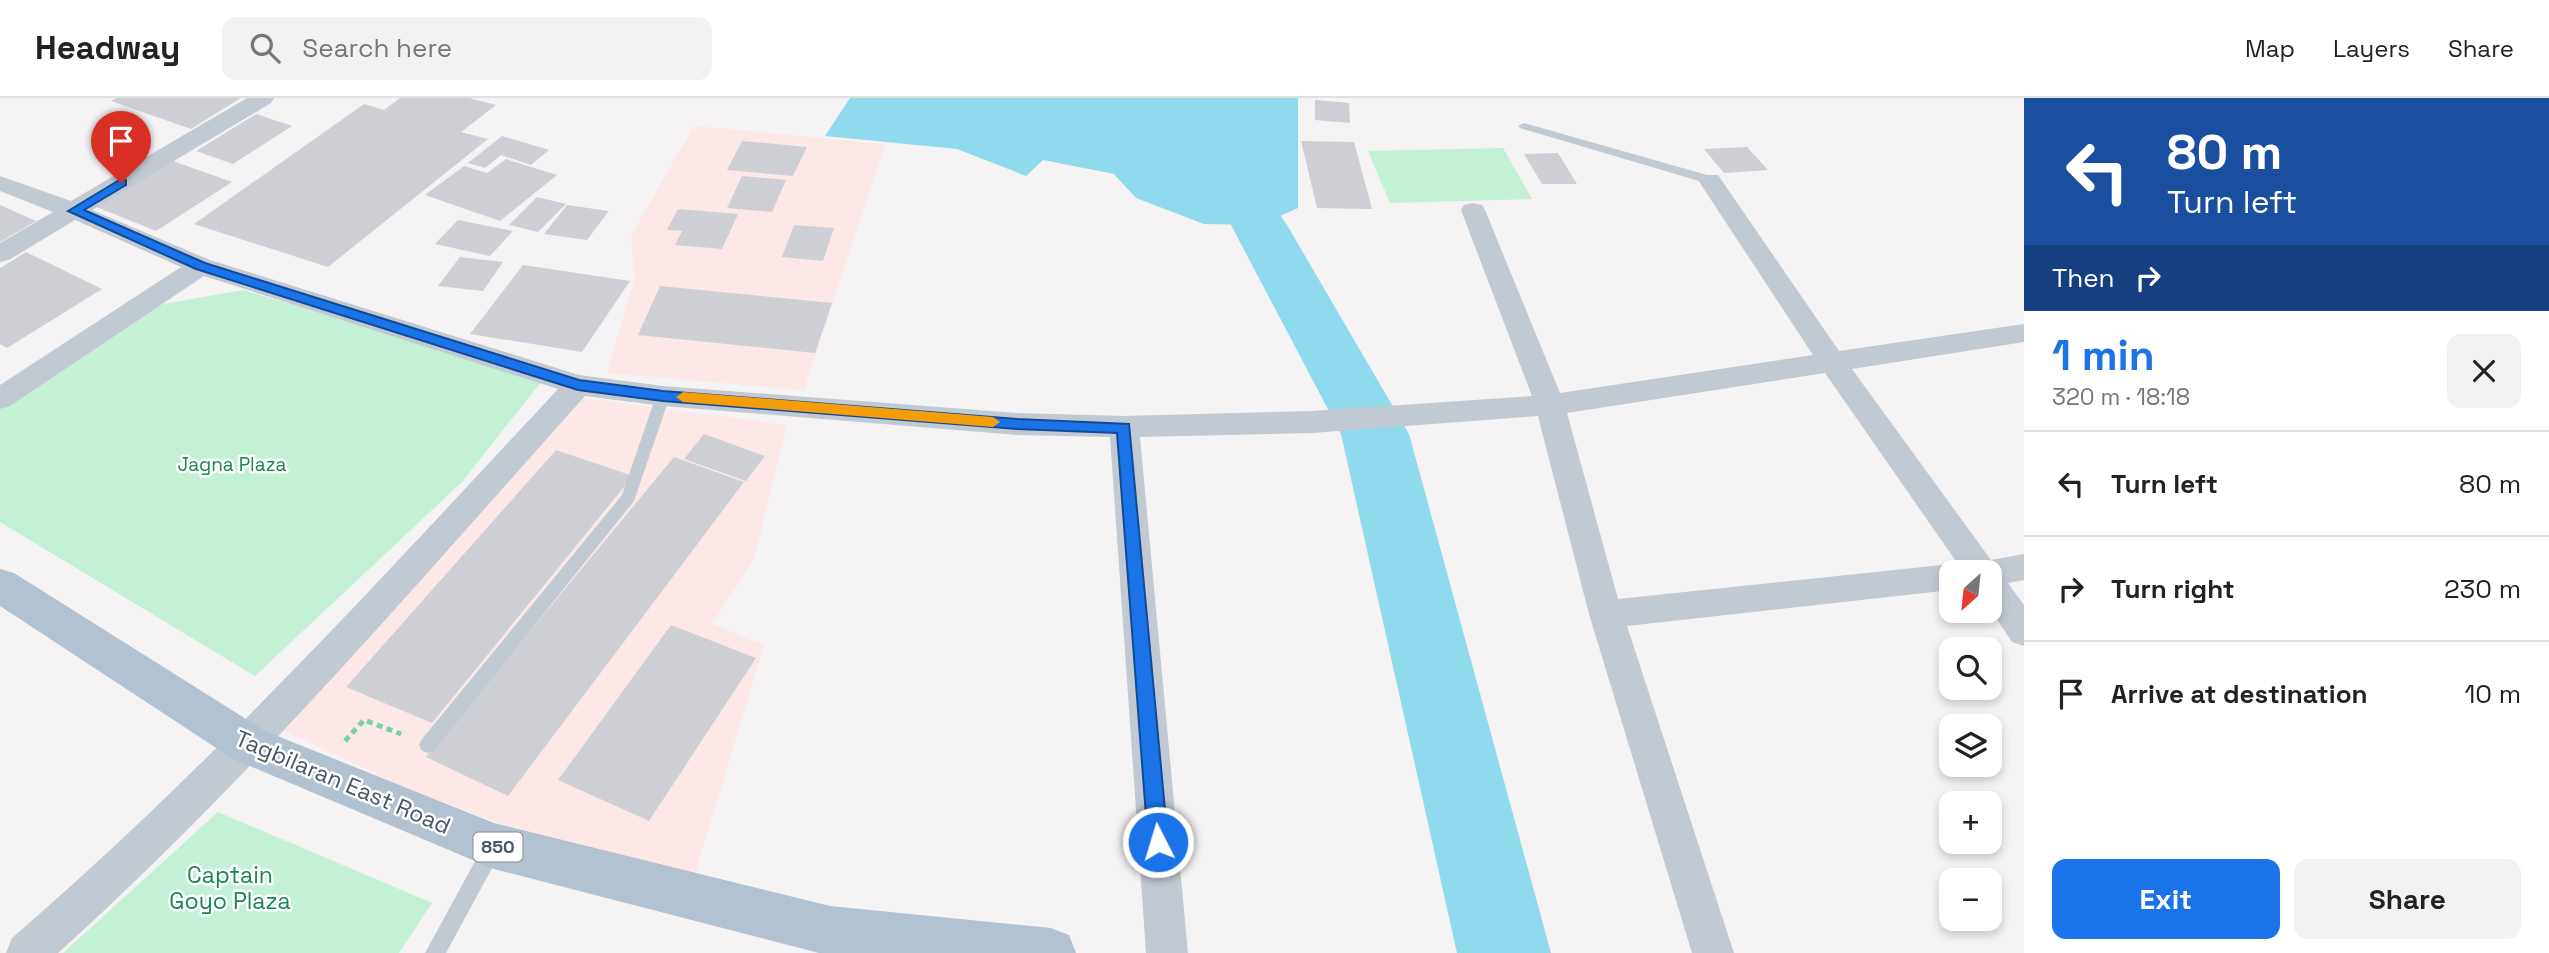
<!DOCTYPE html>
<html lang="en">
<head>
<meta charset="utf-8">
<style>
  :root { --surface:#fff; --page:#f2f2f2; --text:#222; --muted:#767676; --line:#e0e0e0; --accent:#1a73e8 }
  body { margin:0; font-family:"Space Grotesk",sans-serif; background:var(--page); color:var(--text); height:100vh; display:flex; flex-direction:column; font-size:26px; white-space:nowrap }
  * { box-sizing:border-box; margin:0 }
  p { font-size:23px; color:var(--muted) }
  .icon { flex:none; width:38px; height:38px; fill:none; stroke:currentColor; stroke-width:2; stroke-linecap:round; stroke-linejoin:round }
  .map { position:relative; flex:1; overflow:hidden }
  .sheet { display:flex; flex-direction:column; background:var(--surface); width:525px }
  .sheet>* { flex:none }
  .banner { background:#1a4fa0; color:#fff; overflow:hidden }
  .needle { width:46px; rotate:207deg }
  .buttons { position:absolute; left:1939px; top:462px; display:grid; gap:14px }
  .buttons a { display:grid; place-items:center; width:63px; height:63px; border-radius:14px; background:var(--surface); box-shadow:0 4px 10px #0003; font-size:35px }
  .pin { position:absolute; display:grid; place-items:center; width:60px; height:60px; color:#fff; margin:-72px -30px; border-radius:50% 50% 50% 0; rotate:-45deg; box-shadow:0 0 7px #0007 }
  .pin .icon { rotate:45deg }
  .me { position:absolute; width:77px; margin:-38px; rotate:355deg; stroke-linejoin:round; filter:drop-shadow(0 0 5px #0008) }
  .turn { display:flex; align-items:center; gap:24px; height:147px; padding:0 28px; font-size:32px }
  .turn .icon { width:91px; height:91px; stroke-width:2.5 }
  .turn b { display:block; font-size:49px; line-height:60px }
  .then { display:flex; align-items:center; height:66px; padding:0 28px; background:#0003; gap:14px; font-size:26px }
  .round { display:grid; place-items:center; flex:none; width:74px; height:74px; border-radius:14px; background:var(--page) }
  .headline { display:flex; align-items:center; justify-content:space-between; height:119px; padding:0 28px }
  h1 { font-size:42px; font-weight:600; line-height:52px; color:var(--accent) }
  .primary-button { display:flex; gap:14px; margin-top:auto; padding:14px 28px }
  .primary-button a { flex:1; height:80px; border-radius:14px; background:var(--accent); color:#fff; font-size:28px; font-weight:600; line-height:80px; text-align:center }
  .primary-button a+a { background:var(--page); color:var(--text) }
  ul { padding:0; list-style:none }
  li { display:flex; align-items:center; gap:21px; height:105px; padding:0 28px; border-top:2px solid var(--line) }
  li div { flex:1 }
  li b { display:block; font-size:26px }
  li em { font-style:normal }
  header { display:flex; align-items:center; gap:42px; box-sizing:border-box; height:98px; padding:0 35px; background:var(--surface); border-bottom:2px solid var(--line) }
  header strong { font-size:33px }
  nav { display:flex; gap:38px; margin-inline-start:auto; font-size:24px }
  .search { width:490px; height:63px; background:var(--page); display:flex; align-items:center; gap:18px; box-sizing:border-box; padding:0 24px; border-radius:14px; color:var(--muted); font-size:26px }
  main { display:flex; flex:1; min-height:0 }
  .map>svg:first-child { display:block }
</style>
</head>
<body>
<header>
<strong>Headway</strong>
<div class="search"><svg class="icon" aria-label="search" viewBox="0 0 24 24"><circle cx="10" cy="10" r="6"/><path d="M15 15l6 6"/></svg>Search here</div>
<nav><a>Map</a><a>Layers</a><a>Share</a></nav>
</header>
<main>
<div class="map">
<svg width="2024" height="855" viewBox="0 0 2024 855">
  <rect width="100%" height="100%" fill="#f5f3f3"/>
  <path fill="#fce8e6" d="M694,28L885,46L804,292L607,275L635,179L631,138Z
    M583,300L787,327L754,461L712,526L764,547L693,782L514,731L390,683L284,632Z"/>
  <path fill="#c3f1d5" d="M1503,50L1532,101L1390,105L1368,53Z
    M243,192L544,280L462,384L255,578L0,424V311L158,207Z
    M218,714L432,805L399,855H63Z"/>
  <path fill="#90daee" d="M850,0H1298V110L1259,127L1204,126L1136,100L1114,76L1043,62L1026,78L957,51L825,38Z"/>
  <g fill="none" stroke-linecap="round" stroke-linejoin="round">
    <path fill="#90daee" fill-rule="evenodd" d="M1259,110L1279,115L1287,127L1409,336L1551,855H1457L1341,336L1231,127L1239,115Z"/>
  </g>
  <path fill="#cdcfd5" d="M116,0H241L191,31L111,3Z
    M400,0H469L496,7L461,34L488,41L328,169L194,126L364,6L384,12Z
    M1315,2L1349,5L1350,25L1315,22Z
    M256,16L292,28L233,66L196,53Z
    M502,38L549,52L531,67L501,57L485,70L468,65Z
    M742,43L807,49L793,78L727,72Z
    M1301,43L1354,44L1372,111L1317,110Z
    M1747,49L1768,72L1724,75L1704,51Z
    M1558,55L1577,86H1542L1524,56Z
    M506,61L557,77L500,123L425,97L464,68L487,75Z
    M170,62L232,84L156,133L94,108Z
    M742,78L786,82L772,114L727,110Z
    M537,99L566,106L538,134L509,127Z
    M0,107L36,123L0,144Z
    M567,107L609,113L587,142L544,136Z
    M678,111L738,116L722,151L675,147L682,133L667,132Z
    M458,122L513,133L490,158L435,146Z
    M794,127L834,130L823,163L782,159Z
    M26,154L102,191L7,250L0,246V170Z
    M460,159L503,164L483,193L438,188Z
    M523,167L630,183L582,254L470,236Z
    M660,188L832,205L815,255L638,237Z
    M704,336L765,358L746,383L684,361Z
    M556,352L633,378L432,625L346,589Z
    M674,359L744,384L508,698L426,659Z
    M671,527L756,560L649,723L558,682Z"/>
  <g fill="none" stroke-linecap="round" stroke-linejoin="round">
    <path stroke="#7ad0a6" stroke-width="5" stroke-dasharray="6 4.5" stroke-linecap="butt" d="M345,643L364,622L401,636"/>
    <path fill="#c1cad2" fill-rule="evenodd" d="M1524,25L1714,79L1716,82L1710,86L1706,85L1520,30L1518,28Z
      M663,293L670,298L634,403L434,653L428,655L422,653L419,647L422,641L622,397L656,298Z
      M493,741L500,743L503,750L446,855H425L486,743Z"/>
    <path fill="#c1cad2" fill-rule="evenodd" d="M247,0H274L271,5L92,112L210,162L579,277L663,288L1017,315L1124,318L1312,313L1532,298L1461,112L1464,107L1473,105L1482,107L1485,112L1560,295L1813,257L1698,82L1702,77H1718L1839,253L2024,226V244L1852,271L1991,462L2024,456V482L2008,485L2024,507V548L2012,544L1990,511V474H1951V492L1627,528L1734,855H1692L1589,516L1538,318L1312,335L1140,339L1188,855H1146L1110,339L1017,337L663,308L585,298C414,489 248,684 58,855H6L12,840C209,670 381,481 558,291L204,178L10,308L0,311V287L181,169L75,122L9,162L0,164V145L53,114L0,93V78L71,103ZM1825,275L1960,469L1951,466L1618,501L1567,315Z"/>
    <path fill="#b3c2d1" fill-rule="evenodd" d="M0,471L14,475L265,633L494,725L830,808L1051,830L1069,837L1076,855H819L494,771L233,661L0,508Z"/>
  </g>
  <path fill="#1a73e8" stroke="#114b97" stroke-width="2" d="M121,81L126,82V87L84,112L205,165L579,282L663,293L1017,321L1129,326L1168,744L1165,751L1158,754L1151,751L1148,744L1117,335L1017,331L663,303L578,292L196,171L68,113Z"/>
  <path fill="#f59e0b" d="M683,294L993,319L1000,324L993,329L683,304L676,299Z"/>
  <g text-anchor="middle" stroke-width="5" stroke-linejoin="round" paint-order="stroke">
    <rect fill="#fff" stroke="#808990" stroke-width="2" x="473.5" y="734.5" width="49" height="29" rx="5"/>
    <g font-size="18" font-weight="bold" fill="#4a5661">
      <text x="498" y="755">850</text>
    </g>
    <g font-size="19" fill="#17864f" stroke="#fff">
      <text x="232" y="373">Jagna Plaza</text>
    </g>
    <g font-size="23" fill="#4a5661" stroke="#fff">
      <text transform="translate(343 684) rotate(23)" y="8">Tagbilaran East Road</text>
    </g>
    <g font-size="23" fill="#17864f" stroke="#fff">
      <text x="230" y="785">Captain<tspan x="230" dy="26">Goyo Plaza</tspan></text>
    </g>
  </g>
</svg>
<div class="buttons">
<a><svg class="needle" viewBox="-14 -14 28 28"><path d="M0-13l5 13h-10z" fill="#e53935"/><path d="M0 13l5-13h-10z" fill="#767676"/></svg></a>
<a><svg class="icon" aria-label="search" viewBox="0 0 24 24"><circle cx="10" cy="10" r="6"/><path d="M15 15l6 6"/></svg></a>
<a><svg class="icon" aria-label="layers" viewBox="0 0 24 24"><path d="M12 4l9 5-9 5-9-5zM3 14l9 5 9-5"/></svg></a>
<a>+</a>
<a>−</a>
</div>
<div class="pin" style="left:121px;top:85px;background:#d93025"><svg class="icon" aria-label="arrive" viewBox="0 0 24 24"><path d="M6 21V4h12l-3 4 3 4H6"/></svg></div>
<svg class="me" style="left:1158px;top:744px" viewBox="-20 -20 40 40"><circle r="17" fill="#1a73e8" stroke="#fff" stroke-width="3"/><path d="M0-11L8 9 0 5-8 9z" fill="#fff"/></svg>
</div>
<section class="sheet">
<div class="banner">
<div class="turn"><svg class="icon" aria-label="left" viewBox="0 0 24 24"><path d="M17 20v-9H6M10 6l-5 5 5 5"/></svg><div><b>80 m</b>Turn left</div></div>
<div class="then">Then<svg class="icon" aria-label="right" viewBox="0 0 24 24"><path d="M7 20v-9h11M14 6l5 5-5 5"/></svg></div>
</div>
<div class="headline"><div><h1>1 min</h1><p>320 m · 18:18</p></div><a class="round"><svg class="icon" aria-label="close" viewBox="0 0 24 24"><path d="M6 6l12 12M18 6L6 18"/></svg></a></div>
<ul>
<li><svg class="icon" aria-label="left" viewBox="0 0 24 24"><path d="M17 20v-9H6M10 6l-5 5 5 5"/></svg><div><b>Turn left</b></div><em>80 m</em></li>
<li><svg class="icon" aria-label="right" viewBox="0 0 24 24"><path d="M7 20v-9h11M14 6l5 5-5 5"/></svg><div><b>Turn right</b></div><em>230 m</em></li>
<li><svg class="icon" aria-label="arrive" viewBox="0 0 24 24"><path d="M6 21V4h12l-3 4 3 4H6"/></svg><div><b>Arrive at destination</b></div><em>10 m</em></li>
</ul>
<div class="primary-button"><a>Exit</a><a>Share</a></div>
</section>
</main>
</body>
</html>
